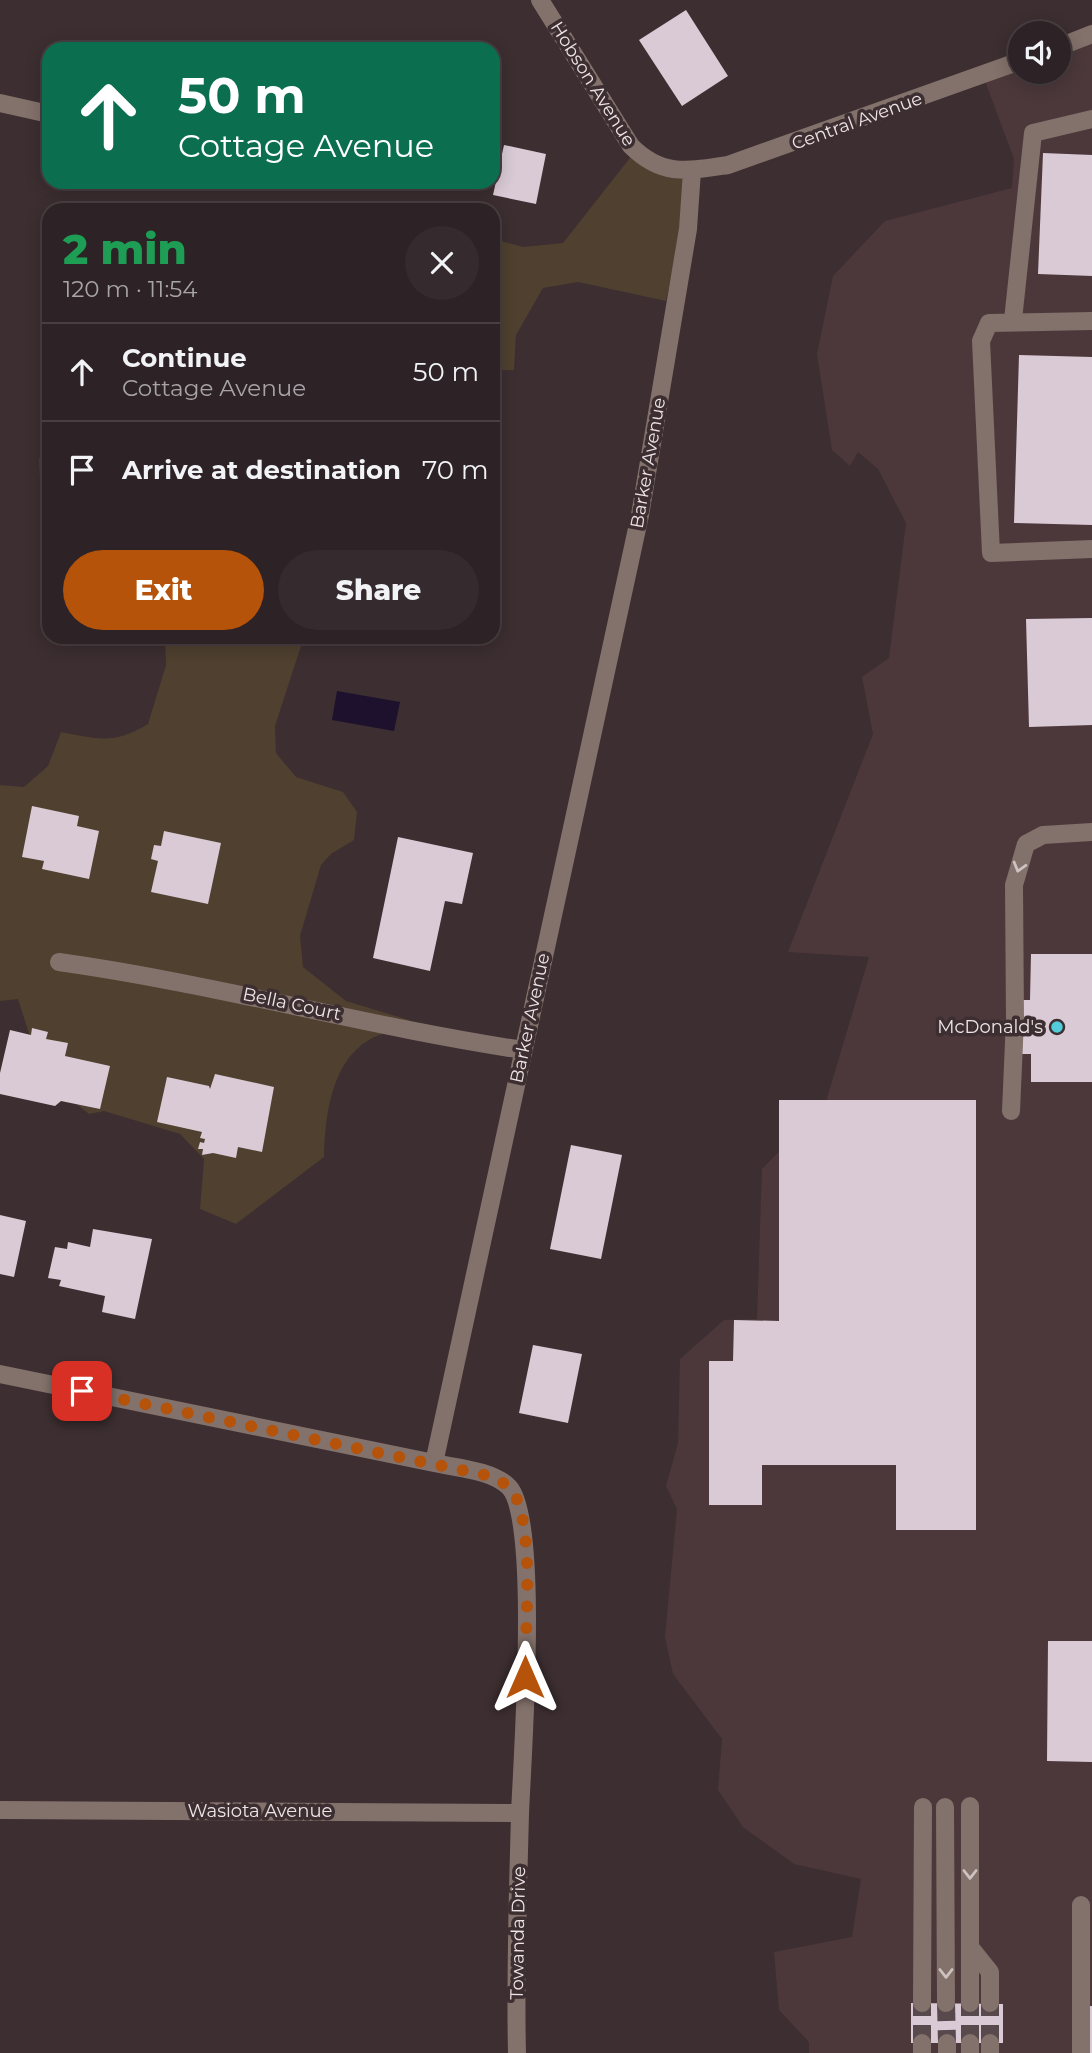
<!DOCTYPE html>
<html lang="en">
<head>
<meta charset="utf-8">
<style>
  :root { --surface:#2d2225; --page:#352a2d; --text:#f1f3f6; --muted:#a7a4a7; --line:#483f42; --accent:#b45309 }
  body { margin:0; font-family:Montserrat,sans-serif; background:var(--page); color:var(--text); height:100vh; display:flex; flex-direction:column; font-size:26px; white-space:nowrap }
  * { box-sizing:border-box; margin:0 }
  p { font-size:23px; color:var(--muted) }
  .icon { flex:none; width:38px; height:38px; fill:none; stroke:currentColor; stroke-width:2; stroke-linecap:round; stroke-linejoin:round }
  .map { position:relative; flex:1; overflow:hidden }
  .side { position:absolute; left:42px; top:203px; width:458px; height:441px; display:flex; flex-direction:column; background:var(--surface); border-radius:21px; box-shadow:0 4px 18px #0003,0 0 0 2px var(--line) }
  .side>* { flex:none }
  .banner { position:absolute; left:42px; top:42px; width:458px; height:147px; border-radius:21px; box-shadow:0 4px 18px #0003,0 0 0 2px var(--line); background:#0b6e4f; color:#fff; overflow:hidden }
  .tools { position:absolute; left:1008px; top:21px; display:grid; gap:14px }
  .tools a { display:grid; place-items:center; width:63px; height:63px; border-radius:50%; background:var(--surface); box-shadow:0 4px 18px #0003,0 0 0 2px var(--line); font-size:35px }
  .pin { position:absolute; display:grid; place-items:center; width:60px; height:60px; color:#fff; margin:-30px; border-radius:14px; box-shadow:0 4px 10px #0006 }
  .me { position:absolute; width:77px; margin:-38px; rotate:0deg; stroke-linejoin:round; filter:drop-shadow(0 0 5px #0008) }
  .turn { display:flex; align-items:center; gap:24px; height:147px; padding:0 21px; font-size:32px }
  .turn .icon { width:91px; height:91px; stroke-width:2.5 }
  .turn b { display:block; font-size:49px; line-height:60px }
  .round { display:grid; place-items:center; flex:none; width:74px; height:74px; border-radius:37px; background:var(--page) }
  .summary { display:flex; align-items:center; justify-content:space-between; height:119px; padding:0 21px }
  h1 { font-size:42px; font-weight:800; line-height:52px; color:#1e9e55 }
  .cta { display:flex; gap:14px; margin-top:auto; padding:14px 21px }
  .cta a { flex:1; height:80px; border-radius:42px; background:var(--accent); color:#fff; font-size:28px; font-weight:800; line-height:80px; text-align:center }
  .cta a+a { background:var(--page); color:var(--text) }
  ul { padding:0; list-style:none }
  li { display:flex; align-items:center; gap:21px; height:98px; padding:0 21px; border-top:2px solid var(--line) }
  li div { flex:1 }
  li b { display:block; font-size:26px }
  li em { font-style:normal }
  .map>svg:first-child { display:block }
</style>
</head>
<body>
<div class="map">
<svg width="1092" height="2053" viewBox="0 0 1092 2053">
  <rect width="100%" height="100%" fill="#3c2e31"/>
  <path fill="#4c383b" d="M1092,24V2053H809V2042L779,2010L774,1952L852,1937L861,1879L794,1864L743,1827L718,1790L722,1739L673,1674L665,1637L677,1509L666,1486L678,1443L680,1359L724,1320L757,1319L762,1169L825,1105L869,957L788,952L873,734L862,677L889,658L906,523L878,469L858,452L850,466L832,450L817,354L833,276L885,221L1012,188L1014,159L982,73L984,67L1020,52V72H1059V37Z"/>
  <path fill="#4f402f" d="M633,154L693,175L666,301L578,282L543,288L516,335L514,370H494V239L523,247L563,243Z
    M49,443V531L42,520L39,459Z
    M165,637H315L301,646L275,726L276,753L296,777L343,792L357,812L354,840L331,854L321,865L300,936L303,967L346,1001L409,1020L410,1027C397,1031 380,1033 369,1040C331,1062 325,1117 324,1157L236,1224L200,1209L204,1159L180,1134L104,1111L89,1114L43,1078L18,999L0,1001V785L24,787L48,766L61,732C98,739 114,745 148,724L166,665Z"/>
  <path fill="#1d112d" d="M337,691L400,702L394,731L332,720Z"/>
  <path fill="#d9cad5" d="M686,10L728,76L682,106L639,40Z
    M504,145L546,154L536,204L493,195Z
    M1043,153L1092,155V276L1038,274Z
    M1019,355L1092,357V525L1014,523Z
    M1092,618V725L1029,727L1026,619Z
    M32,806L79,816L77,826L99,831L89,879L42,869L44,861L22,857Z
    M164,831L221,843L208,904L151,892L158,861L151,859L154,845L161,846Z
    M398,837L473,853L462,904L445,901L430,971L373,958Z
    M1031,954H1092V1082H1031V1054H1022L1023,1000H1030Z
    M32,1028L48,1032L46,1039L68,1043L65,1056L110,1066L100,1109L61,1101L55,1106L0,1094V1073L10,1030L31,1035Z
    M215,1074L274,1087L262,1152L238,1147L236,1158L213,1153L202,1155L203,1149H198L200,1142L204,1143L205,1139L200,1138L202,1132L157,1122L167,1077L209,1086L210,1089Z
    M779,1100H976V1530H896V1465H762V1505H709V1361H733L734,1320L779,1321Z
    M571,1145L622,1155L601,1259L550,1249Z
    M0,1215L26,1221L14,1277L0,1274Z
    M93,1229L152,1239L135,1319L102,1312L105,1296L59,1286L61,1280L48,1278L55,1247L67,1249L68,1242L90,1247Z
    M533,1345L582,1354L568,1423L519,1413Z
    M1048,1641H1092V1762L1047,1761Z
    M911,2003L1003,2004V2043H911Z
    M1087,2006H1092V2053H1087Z"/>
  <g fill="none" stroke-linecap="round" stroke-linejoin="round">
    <path stroke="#57494c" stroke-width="18" stroke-dasharray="18 9" stroke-linecap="butt" d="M946,2003L947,2043
      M922,2043V2003
      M970,2043V2003
      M990,2043V2003"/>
    <path stroke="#83716b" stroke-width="18" d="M540,0L631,146C662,177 688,171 728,165L1020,61
      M1059,47L1092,34
      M0,103L49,114
      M1013,320L1033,133L1092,119
      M1092,321L989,323L981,341L991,553L1092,549
      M59,962C216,984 368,1027 523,1050
      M1011,1111L1015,1019L1014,885L1026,844L1043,835L1092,832
      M0,1374L434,1463C457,1468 492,1470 509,1487C540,1519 522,1760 520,1814C518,1893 515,1973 517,2053
      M434,1463L640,515L688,229L692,171
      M945,1807L946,2003
      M0,1810L520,1813
      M1081,1905V2053
      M970,1947L990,1972V2003
      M922,2003L923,1807
      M970,2003V1806
      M922,2043V2053
      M947,2043V2053
      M970,2043V2053
      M990,2043V2053"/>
  </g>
  <defs><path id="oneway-chevron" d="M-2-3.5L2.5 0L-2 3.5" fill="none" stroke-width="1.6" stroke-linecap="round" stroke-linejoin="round" transform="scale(1.75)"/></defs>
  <g stroke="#cec2c1">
    <use href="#oneway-chevron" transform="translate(1019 867) rotate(106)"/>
    <use href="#oneway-chevron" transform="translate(970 1874) rotate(90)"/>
    <use href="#oneway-chevron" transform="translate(946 1973) rotate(90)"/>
  </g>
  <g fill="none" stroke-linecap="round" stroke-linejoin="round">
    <path stroke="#b45309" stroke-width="12" stroke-dasharray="0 21.6" d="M82,1391L495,1477C505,1484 515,1491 519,1505C533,1550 525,1628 525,1677"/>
  </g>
  <circle fill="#52cbda" stroke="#3c2e31" stroke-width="2.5" cx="1057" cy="1027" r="7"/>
  <g text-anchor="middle" stroke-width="7" stroke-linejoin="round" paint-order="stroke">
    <g font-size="18" fill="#eee4e6" stroke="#3c2e31">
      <text transform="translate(593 84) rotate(58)" y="6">Hobson Avenue</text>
      <text transform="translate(857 121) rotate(-20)" y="6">Central Avenue</text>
      <text transform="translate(648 463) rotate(-80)" y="6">Barker Avenue</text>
      <text transform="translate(292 1004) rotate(12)" y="6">Bella Court</text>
      <text transform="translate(530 1018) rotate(-78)" y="6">Barker Avenue</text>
      <text x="260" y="1817">Wasiota Avenue</text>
      <text transform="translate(518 1933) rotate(-89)" y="6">Towanda Drive</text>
    </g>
    <g font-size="18" fill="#eee4e6" stroke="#3c2e31" text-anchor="end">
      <text x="1043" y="1033">McDonald's</text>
    </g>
  </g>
</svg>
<div class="tools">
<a><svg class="icon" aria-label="sound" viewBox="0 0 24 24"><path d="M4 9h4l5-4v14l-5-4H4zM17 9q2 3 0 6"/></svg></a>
</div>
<div class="pin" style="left:82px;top:1391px;background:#d93025"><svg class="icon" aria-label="arrive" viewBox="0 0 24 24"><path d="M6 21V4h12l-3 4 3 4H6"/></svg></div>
<svg class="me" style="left:525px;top:1677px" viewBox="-20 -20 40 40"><path d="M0-17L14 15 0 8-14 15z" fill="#b45309" stroke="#fff" stroke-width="4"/></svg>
<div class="banner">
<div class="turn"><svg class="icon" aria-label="ahead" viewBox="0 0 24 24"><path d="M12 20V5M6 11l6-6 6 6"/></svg><div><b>50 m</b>Cottage Avenue</div></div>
</div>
<section class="side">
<div class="summary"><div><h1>2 min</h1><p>120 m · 11:54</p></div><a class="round"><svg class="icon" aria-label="close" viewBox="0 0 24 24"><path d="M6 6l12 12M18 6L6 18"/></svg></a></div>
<ul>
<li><svg class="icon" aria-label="ahead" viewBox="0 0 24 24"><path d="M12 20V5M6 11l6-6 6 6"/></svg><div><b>Continue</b><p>Cottage Avenue</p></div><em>50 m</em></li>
<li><svg class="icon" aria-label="arrive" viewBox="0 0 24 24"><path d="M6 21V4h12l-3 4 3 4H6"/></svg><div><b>Arrive at destination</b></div><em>70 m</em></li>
</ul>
<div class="cta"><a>Exit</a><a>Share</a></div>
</section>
</div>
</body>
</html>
